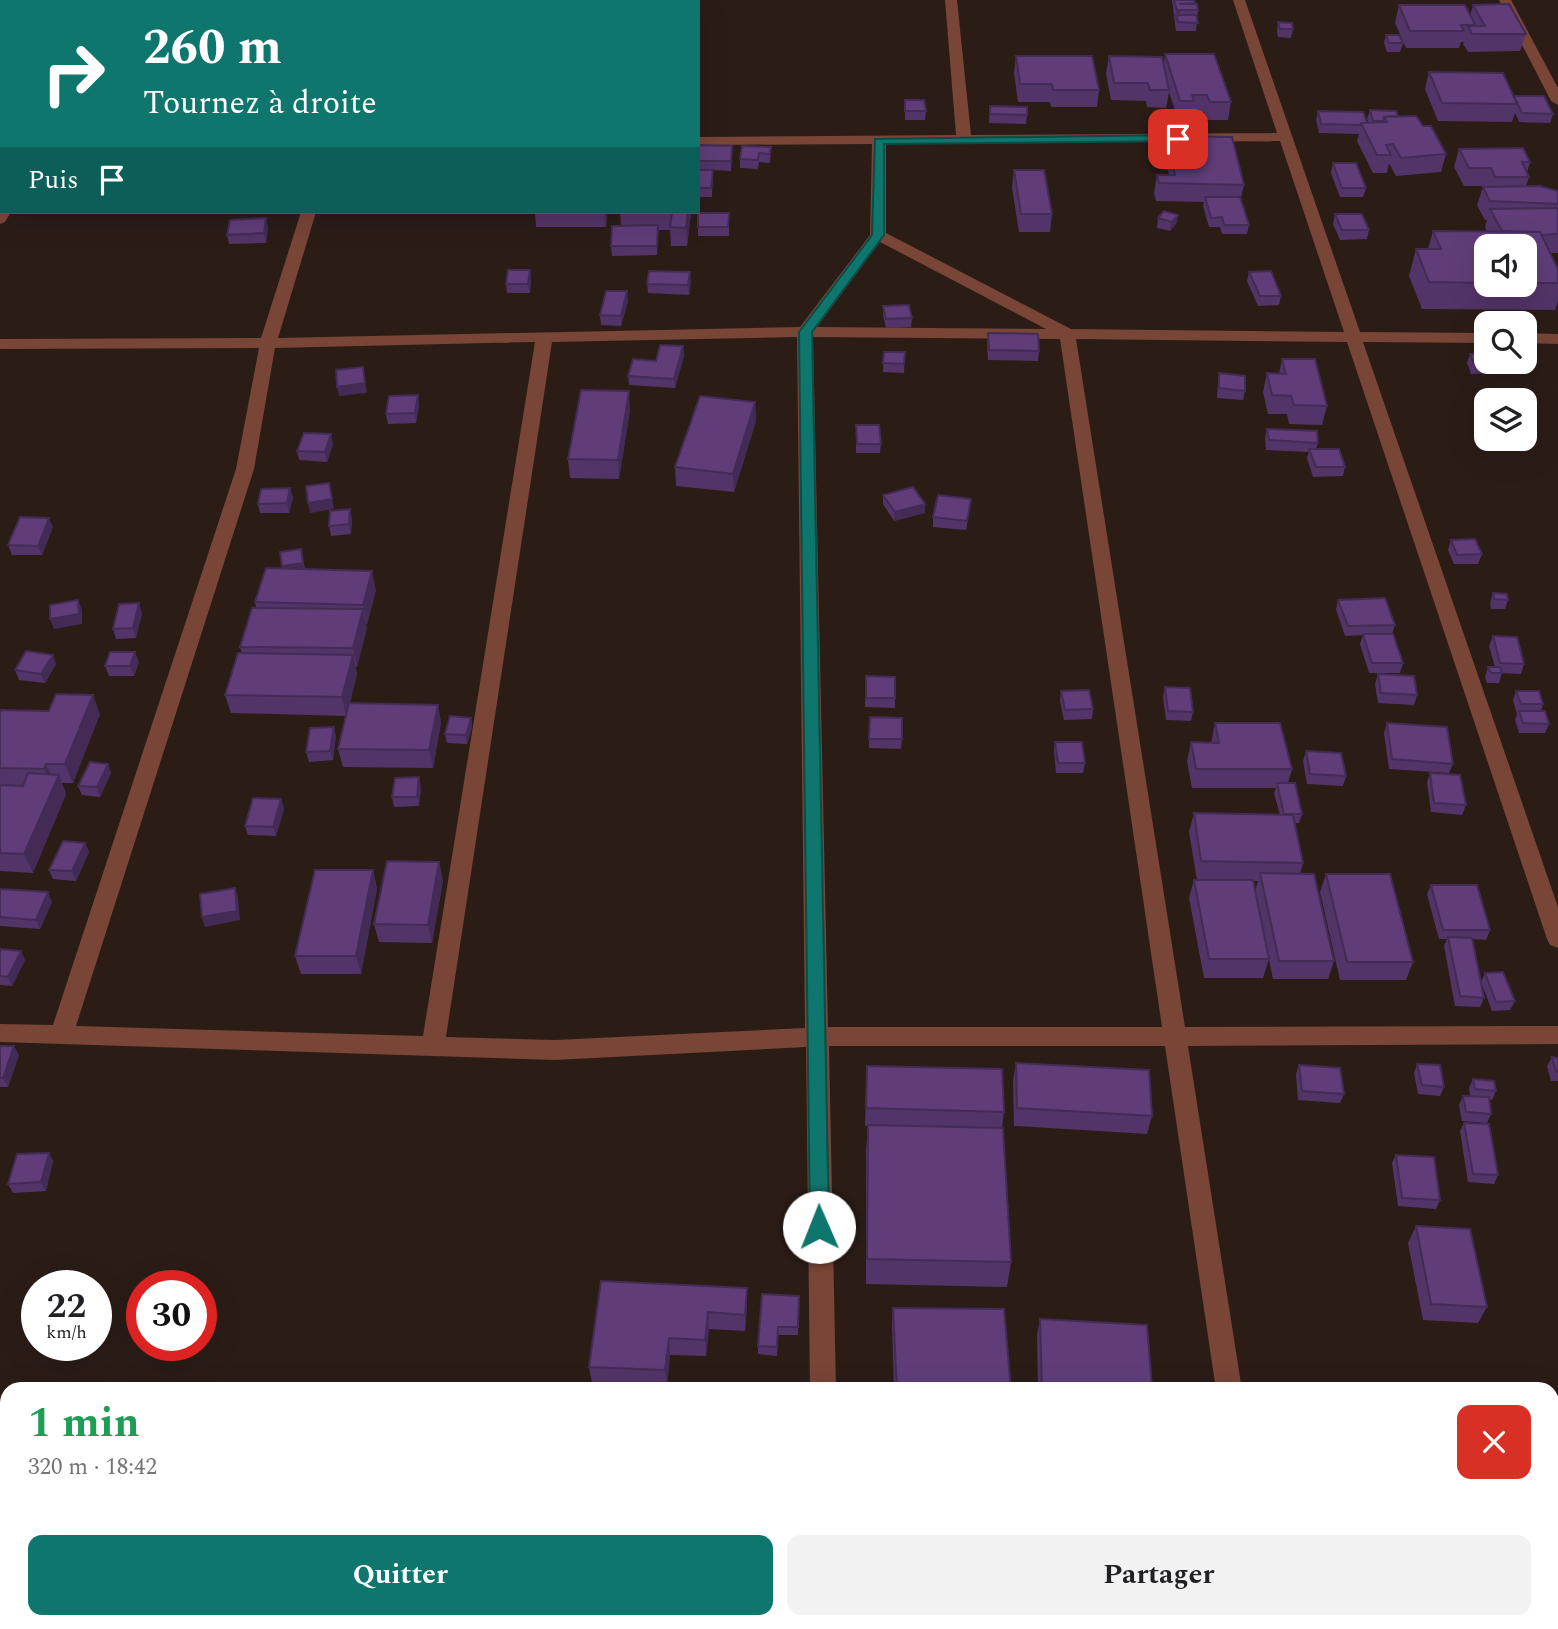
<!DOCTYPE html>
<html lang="fr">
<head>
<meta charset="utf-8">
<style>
  :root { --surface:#fff; --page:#f2f2f2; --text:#202124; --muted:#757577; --accent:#0f766e }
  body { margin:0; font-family:Spectral,serif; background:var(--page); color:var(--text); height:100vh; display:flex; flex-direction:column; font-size:26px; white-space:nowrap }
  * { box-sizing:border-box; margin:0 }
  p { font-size:23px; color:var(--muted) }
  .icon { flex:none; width:38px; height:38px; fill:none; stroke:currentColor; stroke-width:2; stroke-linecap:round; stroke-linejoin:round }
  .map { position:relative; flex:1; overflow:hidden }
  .sheet { position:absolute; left:0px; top:1382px; width:1559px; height:247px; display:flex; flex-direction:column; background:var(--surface); border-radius:21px 21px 0 0; box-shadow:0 7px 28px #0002 }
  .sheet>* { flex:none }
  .top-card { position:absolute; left:0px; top:0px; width:700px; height:214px; box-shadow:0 7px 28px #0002; background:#0f766e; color:#fff; overflow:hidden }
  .buttons { position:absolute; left:1474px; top:234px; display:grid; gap:14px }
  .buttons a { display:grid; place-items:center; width:63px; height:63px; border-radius:14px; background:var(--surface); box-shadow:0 7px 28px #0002; font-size:35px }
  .speed { position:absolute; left:21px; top:1270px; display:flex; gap:14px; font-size:35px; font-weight:700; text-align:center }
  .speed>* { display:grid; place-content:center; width:91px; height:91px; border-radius:50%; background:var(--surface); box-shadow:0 7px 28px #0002; line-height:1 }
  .speed small { font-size:18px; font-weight:400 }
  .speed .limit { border:10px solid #d22; background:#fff; color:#111 }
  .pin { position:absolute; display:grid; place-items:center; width:60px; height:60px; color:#fff; margin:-30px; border-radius:14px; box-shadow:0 4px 10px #0006 }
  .me { position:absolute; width:77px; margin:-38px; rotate:359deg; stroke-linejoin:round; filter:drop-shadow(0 0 5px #0008) }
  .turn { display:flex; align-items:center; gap:24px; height:147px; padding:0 28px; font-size:32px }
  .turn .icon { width:91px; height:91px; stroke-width:2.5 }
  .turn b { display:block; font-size:49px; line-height:60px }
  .then { display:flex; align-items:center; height:66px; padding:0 28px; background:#0003; gap:14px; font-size:26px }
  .round { display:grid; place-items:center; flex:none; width:74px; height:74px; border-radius:14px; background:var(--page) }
  .headline { display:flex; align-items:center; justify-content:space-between; height:119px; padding:0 28px }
  h1 { font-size:42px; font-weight:700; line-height:52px; color:#1e9e55 }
  .primary-button { display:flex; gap:14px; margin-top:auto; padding:14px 28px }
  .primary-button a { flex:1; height:80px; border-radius:14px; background:var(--accent); color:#fff; font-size:28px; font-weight:700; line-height:80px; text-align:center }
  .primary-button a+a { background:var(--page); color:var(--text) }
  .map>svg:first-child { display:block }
</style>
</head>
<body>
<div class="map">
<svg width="1558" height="1629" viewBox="0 0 1558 1629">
  <rect width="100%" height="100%" fill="#2b1c16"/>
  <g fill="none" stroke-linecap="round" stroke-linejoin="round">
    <path fill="#784537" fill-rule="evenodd" d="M101,0H113L100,2Z
      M367,0H379L380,2H366Z
      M650,0H662L663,2H649Z
      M945,0H957L971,135L1277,133L1233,0H1245L1360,332L1486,333V343L1363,342L1558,907V948L1550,945L1547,939L1347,342L1076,339L1185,1027L1558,1026V1044L1188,1046L1242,1390H1216L1165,1046H829L836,1390H810L806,1047L555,1060L0,1042V1024L53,1025L236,469L259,348L0,349V339L261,338L301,212H316L278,338L800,327L870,235L872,144L698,145V137L956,135ZM1280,141L1344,332L1071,329L886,233V144ZM880,242L1046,329L817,327ZM797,337L805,1028L555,1040L446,1037L552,342ZM813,337L1060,339L1162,1027H828ZM535,342L423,1036L76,1026L254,469L275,348Z
      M1499,0H1511L1558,88V105L1551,101Z
      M0,72H2V80H0Z
      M0,208L2,212H11L5,222L0,224Z
      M1524,333L1558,334V344L1524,343Z
      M814,1622H842L843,1629H813Z
      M1250,1622H1279L1280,1629H1250Z"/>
  </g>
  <path fill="#533468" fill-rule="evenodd" d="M28,0H82L81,2H28Z
    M161,0H261V2H160Z
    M1172,0H1194V4L1198,10L1196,31H1176Z
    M1399,5L1470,16L1473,5L1526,34L1520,51L1468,52L1463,44L1464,42H1461L1459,48H1406L1395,23Z
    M0,8H2V45H0Z
    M1278,22L1293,29L1291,38L1278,37L1277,31Z
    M1386,35L1403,43L1400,52H1387L1384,43Z
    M1165,54L1231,102L1228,120H1206L1204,112L1192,113L1191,119H1178L1169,92L1166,108L1147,107L1146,101L1111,100L1106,74L1109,56L1164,65Z
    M1016,56L1099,90L1097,107H1051L1050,102H1018L1014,73Z
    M1429,72L1514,96L1553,114L1550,123L1519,122L1515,113L1512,122L1438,121L1425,89Z
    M905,100L926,111L925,120H905Z
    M990,106L1027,115L1026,124L989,123Z
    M1370,110L1398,116L1423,126L1446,154L1441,172L1396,176L1389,163L1387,173H1373L1357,141L1359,134L1319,133L1316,120L1318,111L1367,123H1369L1367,119Z
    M1167,136L1244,185L1241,198L1249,225L1247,234H1222L1220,227H1209L1203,206L1204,202L1156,201L1154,193L1157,175H1169L1164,154Z
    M698,145L732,155L731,171L713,170L712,197H698Z
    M771,147L770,163L759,162L758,169L740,168V159Z
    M1459,149L1530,162L1527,172L1529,177L1526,186L1558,191V253H1550L1558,269V301L1555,310L1422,309L1409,276L1416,249H1428L1433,231H1487L1485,227L1487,220H1485L1477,205L1483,187H1486L1485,186H1464L1454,167ZM1486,247H1524V285H1486Z
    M1333,163L1366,188L1363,197H1340L1331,173Z
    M1014,170L1052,214L1050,232H1019L1012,188Z
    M535,212H607L606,227H536Z
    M616,212H691L687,246H671L670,230H658L657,255L612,256L611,246L621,226L620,212Z
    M729,213V236H698V227Z
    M1335,214L1369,230L1367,239L1340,240L1333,224Z
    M1178,215L1176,224L1170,231L1157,228L1158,218Z
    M268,227L266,243L229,244L227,235Z
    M530,270L531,279L530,293H507L506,284Z
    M1249,272L1281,296L1279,305L1258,306L1247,281Z
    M691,282L689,295L648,293L647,284Z
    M628,301L621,326L601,325L600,315Z
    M883,306L912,318L911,327L886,328L883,315Z
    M988,333L1039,351L1038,361L988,360L987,343Z
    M683,346L684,356L675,388L629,385L628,376Z
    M884,352H905L904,373L883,372Z
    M1470,354L1499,364L1496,373L1471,374L1467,363Z
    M1282,359L1327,406L1322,425L1289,424L1287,414H1268L1263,392L1267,373L1279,374Z
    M1219,373L1245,391L1243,400L1217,398L1218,382Z
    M755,402L756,421L734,492L676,486L675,467Z
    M419,405L416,423L388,424L386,414Z
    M630,410L619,479L570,478L568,459Z
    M856,425L881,444L880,453H856Z
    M1267,429L1318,443L1316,449L1345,467L1343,476L1313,477L1307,458L1309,452L1266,450L1265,438Z
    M333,444L327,462L299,460L297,451Z
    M290,488L293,498L289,513H260L258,504Z
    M883,495L925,504V513L894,521L883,504Z
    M970,508L966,530L933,527V517Z
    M352,518L351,534L331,536L329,526Z
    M53,527L42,555H12L8,545Z
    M1451,540L1482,554L1478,564H1454L1448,550Z
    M301,549L305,569L376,590L367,624H366L367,628L357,667H355L357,674L350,703L438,705L441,723L433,768L343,767L338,749L346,716L231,713L225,695L242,653L240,647L256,608L255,602Z
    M1493,593L1508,600L1505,609H1491L1490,603Z
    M1338,600L1395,625L1392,634L1403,663L1400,673H1369L1360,644L1363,635L1345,636L1336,609Z
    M142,613L136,638L116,639L113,629Z
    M1493,636L1524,664L1521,674L1502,673L1499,683H1487L1485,677L1488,667H1495L1489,646Z
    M139,662L134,676H109L105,666Z
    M56,664L45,683L19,680L15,670Z
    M1378,674L1417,695L1414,705L1378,703L1375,684Z
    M866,676L895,698V708L865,707Z
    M1165,687L1193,712L1191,721L1166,720L1163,697Z
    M1061,691L1093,709L1092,719L1064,720L1060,701Z
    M1516,691L1543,704L1541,711L1549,724L1545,733H1519L1515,720L1517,714L1513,700Z
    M0,710L100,714L73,783H62L66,794L33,873L0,871Z
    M870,717L902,739L901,749L869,748Z
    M471,718L472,727L467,744L447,743L445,734Z
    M1215,723L1292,769L1288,783L1302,814L1299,823H1295L1303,863L1300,874L1334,961L1328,979H1273L1261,921L1269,959L1263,978H1204L1189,898L1194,880H1197L1189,832L1194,813L1280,815L1274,793L1276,788H1192L1187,761L1191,742L1211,743ZM1253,881H1258L1255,892Z
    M1387,723L1453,764L1449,773L1389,769L1384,733Z
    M336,736L333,760L309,762L306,752Z
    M1055,742L1085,763L1083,773H1056L1054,751Z
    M1306,751L1346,776L1343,786L1307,784L1303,761Z
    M108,764L111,773L100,797L82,795L78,786Z
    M1430,773L1466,805L1462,815L1431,812L1427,782Z
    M421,787L419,806L394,807L392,797Z
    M281,799L284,809L276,836L248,835L245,826Z
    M85,843L89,852L76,881L53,879L49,870Z
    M439,862L443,881L432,943L379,942L374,924Z
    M373,870L377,889L361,974H301L295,956Z
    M1326,874L1413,962L1406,980H1340L1320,892Z
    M1431,885L1490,930L1486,940L1472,939L1484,998L1480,1007L1455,1006L1444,946L1447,939H1439L1427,894Z
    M0,889L52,902L40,929L0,926Z
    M0,949L25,960L12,986L0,985Z
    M1485,973L1515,1001L1510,1010L1492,1011L1481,982Z
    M0,1046L19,1055L8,1087H0Z
    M1552,1057L1558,1058V1081H1551L1547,1066Z
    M1016,1063L1152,1116L1147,1134L1014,1126L1013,1080Z
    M1417,1064L1444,1087L1440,1096L1418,1094L1414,1073Z
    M1299,1065L1344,1094L1340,1103L1298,1100L1296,1074Z
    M867,1066L1004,1112L1002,1128L1011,1262L1007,1287L866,1284V1150L868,1126H865Z
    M1473,1079L1496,1091L1492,1100L1489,1099L1491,1114L1487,1123L1462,1121L1459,1105L1463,1096H1470L1469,1088Z
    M1464,1123L1498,1175L1494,1184L1468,1182L1460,1131Z
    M49,1153L53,1161L46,1191L13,1193L8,1184Z
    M1396,1155L1440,1200L1436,1209L1398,1206L1392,1163Z
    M1416,1226L1487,1307L1478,1323L1423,1320L1408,1243Z
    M747,1288V1304L745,1331L709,1329L706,1356L670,1355L667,1386L592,1383L589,1367Z
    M799,1296L798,1335H778L777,1356L758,1354V1346Z
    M893,1308L1011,1390H894L892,1325Z
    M1040,1319L1152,1387L1151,1390H1038L1037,1335Z
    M1057,1622H1226L1227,1629H1057Z"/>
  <path fill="#432b55" d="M67,0H82L81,2H68Z
    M0,116L2,121V158L0,162Z
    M604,212H607L606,227Z
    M688,212H691L687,246L686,228Z
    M1178,215L1176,224L1170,231L1172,222Z
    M266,218L268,227L266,243L264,233Z
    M530,270L531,279L530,293L528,284Z
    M690,272L691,282L689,295L688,285Z
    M627,291L628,301L621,326V316Z
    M683,346L684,356L675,388L674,379Z
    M363,367L367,393L339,396L337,387Z
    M629,391L630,410L619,479L618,460Z
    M418,395L419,405L416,423L415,413Z
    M755,402L756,421L734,492L733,474Z
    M331,434L333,444L327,462L325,452Z
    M329,483L334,509L310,513L308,503Z
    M290,488L293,498L289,513L287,503Z
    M925,504V513L894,521L895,512Z
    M350,509L352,518L351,534L349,524Z
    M49,518L53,527L42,555L38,546Z
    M301,549L305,572L285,576L282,566Z
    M372,571L376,590L367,624L363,605Z
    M78,600L82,610V624L54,629L50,619Z
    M139,603L142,613L136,638L133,628Z
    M363,609L367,628L357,667L353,648Z
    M135,652L139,662L134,676L130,666Z
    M53,655L56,664L45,683L41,674Z
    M353,655L357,674L346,716L342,697Z
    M93,695L100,714L73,783L65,764Z
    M438,705L441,723L433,768L429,750Z
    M471,718L472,727L467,744L466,735Z
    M334,727L336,736L333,760L330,751Z
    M46,764L54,782L52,788L44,769Z
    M108,764L111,773L100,797L97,787Z
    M59,775L66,794L33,873L24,854Z
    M419,777L421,787L419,806L417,797Z
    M281,799L284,809L276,836L273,827Z
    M85,843L89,852L76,881L72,871Z
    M439,862L443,881L432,943L428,925Z
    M373,870L377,889L361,974L356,956Z
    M235,888L238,897L240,920L205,927L202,917Z
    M48,892L52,902L40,929L36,920Z
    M21,951L25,960L12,986L8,977Z
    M14,1046L19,1055L8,1087L3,1078Z
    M49,1153L53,1161L46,1191L41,1182Z
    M747,1288V1304L745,1331V1315Z
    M708,1312L709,1329L706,1356L705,1340Z
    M669,1338L670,1355L667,1386L665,1370Z"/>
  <path fill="#603d79" stroke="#432b55" stroke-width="2" d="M161,0H243L242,2H160Z
    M322,0H325V2H282Z
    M539,0H588L587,2H539Z
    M1174,0H1194L1195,3L1179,4H1197L1198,10H1179L1178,14Z
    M1509,4L1526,34H1472L1468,26H1485L1473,5Z
    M1399,5H1465L1475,25H1461L1464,31H1410Z
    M0,8H2V28H0Z
    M1176,15H1196L1198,23L1178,22Z
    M1278,22L1292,23L1293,29H1280Z
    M1386,35H1399L1403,43H1389Z
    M1165,54H1214L1231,102H1210L1207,95H1192L1194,101H1180Z
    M1016,56H1092L1099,90H1053L1052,84H1020Z
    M1109,56L1162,57L1169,90H1150L1148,83H1114Z
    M1429,72L1503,73L1517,104L1442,103Z
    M0,95H2V121L0,116Z
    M1514,96H1544L1553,114L1522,113Z
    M905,100H924L926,111H905Z
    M990,106L1027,107V115L990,114Z
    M1370,110L1396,111L1398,116L1384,117L1383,121H1373Z
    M1318,111L1363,112L1367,123H1361V125L1321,124Z
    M1416,116L1423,126H1431L1446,154L1401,158L1393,144L1386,145L1391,155H1377L1361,123L1387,122L1384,117Z
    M1167,136L1232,137L1244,185L1159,183L1157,175H1175Z
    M698,145L732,146L731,161H698Z
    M742,146L771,147L770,154L759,153L758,160L740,159Z
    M1523,148L1530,162H1522L1529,177H1495L1491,168H1469L1459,149Z
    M1333,163H1356L1366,188H1342Z
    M698,170H713L711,188H698Z
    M1014,170H1044L1052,214H1021Z
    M1540,186L1558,191V204L1490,201L1483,187Z
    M1205,197H1240L1249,225H1224L1222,217L1211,218Z
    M1558,208V234L1541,235L1540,232L1502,231L1490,209Z
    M1164,211L1178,215L1172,222L1158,218Z
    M645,212H688L686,228L670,227L672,212Z
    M698,213H729L728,227H698Z
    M1335,214H1362L1369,230H1342Z
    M266,218L264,233L227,235L230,220Z
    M658,225L657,246H611L612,226Z
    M1433,231L1540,232L1558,269V283H1524V247H1486V283L1429,282L1416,249H1441Z
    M508,270H530L528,284H506Z
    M649,271L690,272L688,285L647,284Z
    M1271,271L1281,296H1260L1249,272Z
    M606,291H627L621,316L600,315Z
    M909,305L912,318L886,319L883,306Z
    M988,333L1038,334L1039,351L989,350Z
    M660,345L683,346L674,379L628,376L633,359L656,361Z
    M884,352H905L904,364L883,363Z
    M1470,354H1486V362H1498L1499,364H1474Z
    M1282,359H1315L1327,406L1294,405L1291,396L1272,395L1267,373L1286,374Z
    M363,367L365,383L337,387L336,370Z
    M1219,373L1245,376V391L1219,388Z
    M581,390L629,391L618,460L568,459Z
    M418,395L415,413L386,414L389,396Z
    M700,396L755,402L733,474L675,467Z
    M856,425H879L881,444H857Z
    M1267,429L1317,431L1318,443L1269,440Z
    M304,433L331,434L325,452L297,451Z
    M1309,449H1339L1345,467H1316Z
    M329,483L332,499L308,503L306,486Z
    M913,487L925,504L895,512L883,495Z
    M290,488L287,503L258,504L261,489Z
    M938,495L971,499L967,521L933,517Z
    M350,509L349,524L329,526L330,511Z
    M20,517L49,518L38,546L8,545Z
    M1475,539L1482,554L1457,555L1451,540Z
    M301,549L303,563L282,566L280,552Z
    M266,568L372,571L363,605L255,602Z
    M1493,593L1507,594L1508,600L1494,599Z
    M1385,598L1395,625L1348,626L1338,600Z
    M78,600L79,614L50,619V605Z
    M139,603L133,628L113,629L119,604Z
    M252,608L363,609L353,648L240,647Z
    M1363,634H1393L1403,663H1372Z
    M1493,636L1517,637L1524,664L1500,663Z
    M26,651L53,655L41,674L15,670Z
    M110,652H135L130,666H105Z
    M238,653L353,655L342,697L225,695Z
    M1488,667H1500L1502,673H1491Z
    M1378,674L1414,676L1417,695L1381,693Z
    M866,676L895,677V698H866Z
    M1165,687L1190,688L1193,712L1168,711Z
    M1089,690L1093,709L1065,710L1061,691Z
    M1516,691H1539L1543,704H1521Z
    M56,694L93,695L65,764H46L44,769L0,768V710L49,711Z
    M349,703L438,705L429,750L338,749Z
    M1519,711H1545L1549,724L1523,723Z
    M450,716L471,718L466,735L445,734Z
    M870,717L902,718V739H869Z
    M1215,723H1280L1292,769H1196L1191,742L1219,743Z
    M1387,723L1447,727L1453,764L1392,759Z
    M334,727L330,751L306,752L310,728Z
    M1055,742H1082L1085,763H1058Z
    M1306,751L1341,753L1346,776L1310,774Z
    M90,762L108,764L97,787L78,786Z
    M28,773L59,775L24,854L0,853V785L23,786Z
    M1430,773L1460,775L1466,805L1434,803Z
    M419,777L417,797H392L395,778Z
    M1277,783H1295L1302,814H1284Z
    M253,798L281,799L273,827L245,826Z
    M1194,813L1293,815L1303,863L1201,861Z
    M63,841L85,843L72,871L49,870Z
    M387,861L439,862L428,925L374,924Z
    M315,870H373L356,956H295Z
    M1260,873L1314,874L1334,961H1279Z
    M1326,874H1390L1413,962H1347Z
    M1194,880H1253L1269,959H1209Z
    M1431,885H1477L1490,930H1443Z
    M235,888L237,911L202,917L200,894Z
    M0,889L48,892L36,920L0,917Z
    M1448,937L1472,938L1484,998L1460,996Z
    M0,949L21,951L8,977L0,976Z
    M1503,972L1515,1001L1496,1002L1485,973Z
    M0,1046H14L3,1078H0Z
    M1552,1057L1558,1058V1072H1556Z
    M1016,1063L1149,1070L1152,1116L1017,1108Z
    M1417,1064L1440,1065L1444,1087L1422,1085Z
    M1299,1065L1340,1068L1344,1094L1302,1091Z
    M867,1066L1002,1069L1004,1112L866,1108Z
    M1473,1079L1494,1081L1496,1091L1475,1089Z
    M1463,1096L1489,1097L1491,1114L1466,1112Z
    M1464,1123L1489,1124L1498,1175L1473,1174Z
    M868,1125L1003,1128L1011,1262L867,1259Z
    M49,1153L41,1182L8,1184L17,1154Z
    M1396,1155L1434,1157L1440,1200L1402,1198Z
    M1416,1226L1470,1229L1487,1307L1431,1304Z
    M601,1281L747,1288L745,1315L708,1312L705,1340L669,1338L665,1370L589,1367Z
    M762,1294L799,1296L798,1327H778L777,1347L758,1346Z
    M893,1308L1004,1309L1011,1390H897Z
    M1040,1319L1147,1325L1152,1387L1124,1385V1390H1042Z
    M599,1385L716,1390H598Z
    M933,1622H1043V1629H907V1625L933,1626Z
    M1062,1622H1226L1227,1629H1062Z"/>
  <path fill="#0f766e" stroke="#0a4d48" stroke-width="2" d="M1178,135L1182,136V141L884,144V235L812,332L829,1227L826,1233L819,1235L812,1233L810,1227L799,332L872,235L875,139Z"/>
</svg>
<div class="buttons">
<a><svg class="icon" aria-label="sound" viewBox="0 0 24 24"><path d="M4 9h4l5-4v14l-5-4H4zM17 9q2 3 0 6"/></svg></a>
<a><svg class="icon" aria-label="search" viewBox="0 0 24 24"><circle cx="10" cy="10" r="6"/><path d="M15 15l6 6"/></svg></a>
<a><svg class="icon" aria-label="layers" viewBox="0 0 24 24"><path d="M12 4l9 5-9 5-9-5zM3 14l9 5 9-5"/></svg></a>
</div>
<div class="speed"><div>22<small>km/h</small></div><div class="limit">30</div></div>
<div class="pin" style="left:1178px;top:139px;background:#d93025"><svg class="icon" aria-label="arrive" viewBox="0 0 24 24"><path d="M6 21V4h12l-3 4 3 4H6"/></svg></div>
<svg class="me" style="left:819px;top:1227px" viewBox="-20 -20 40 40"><circle r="19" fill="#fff"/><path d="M0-13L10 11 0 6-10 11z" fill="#0f766e"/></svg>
<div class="top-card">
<div class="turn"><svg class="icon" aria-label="right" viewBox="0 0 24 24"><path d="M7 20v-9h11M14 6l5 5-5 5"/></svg><div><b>260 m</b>Tournez à droite</div></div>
<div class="then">Puis<svg class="icon" aria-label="arrive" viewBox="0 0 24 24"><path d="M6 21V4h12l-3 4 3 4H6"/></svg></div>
</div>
<section class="sheet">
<div class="headline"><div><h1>1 min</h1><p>320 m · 18:42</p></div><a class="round" style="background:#d93025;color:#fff"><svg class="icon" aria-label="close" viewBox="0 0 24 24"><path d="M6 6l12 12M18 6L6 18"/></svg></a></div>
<div class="primary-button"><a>Quitter</a><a>Partager</a></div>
</section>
</div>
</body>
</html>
